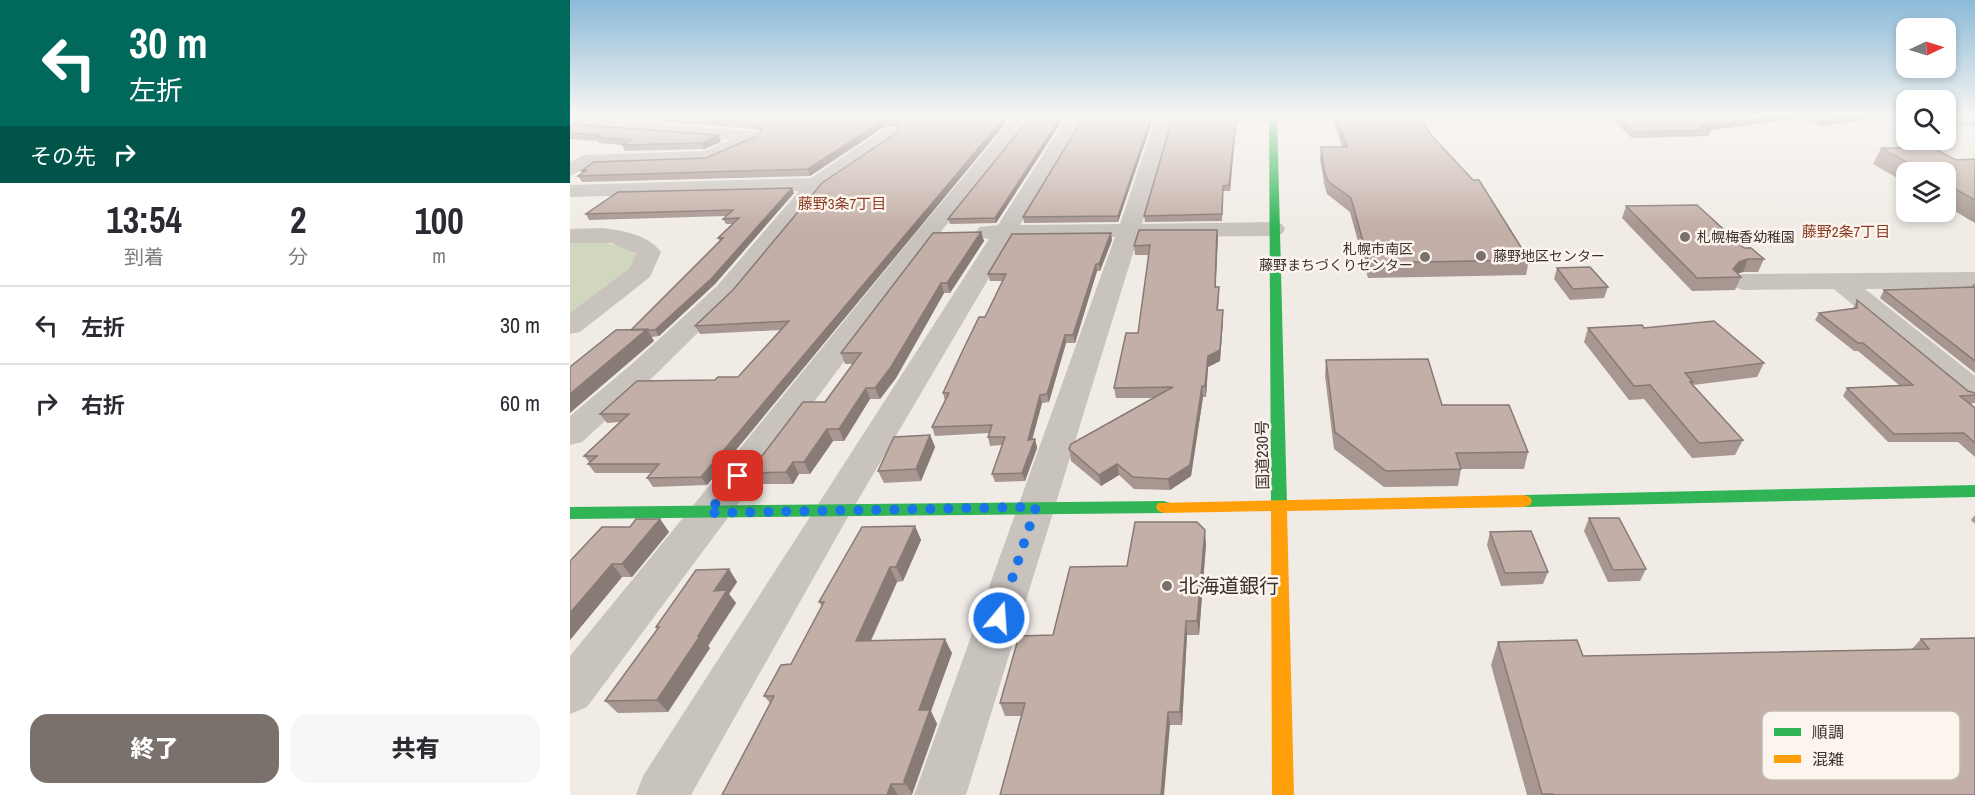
<!DOCTYPE html>
<html lang="ja">
<head>
<meta charset="utf-8">
<style>
  :root { --surface:#fff; --page:#f7f7f7; --text:#2b2b33; --muted:#7c7c81; --line:#e1e1e2; --accent:#7a716c }
  body { margin:0; font-family:"Archivo Narrow","Noto Sans JP",sans-serif; background:var(--page); color:var(--text); height:100vh; display:flex; flex-direction:column; font-size:22px; white-space:nowrap }
  * { box-sizing:border-box; margin:0 }
  p { font-size:20px; color:var(--muted) }
  .icon { flex:none; width:33px; height:33px; fill:none; stroke:currentColor; stroke-width:2; stroke-linecap:round; stroke-linejoin:round }
  .map { position:relative; flex:1; overflow:hidden }
  .panel { display:flex; flex-direction:column; background:var(--surface); width:570px }
  .panel>* { flex:none }
  .top-card { background:#00695c; color:#fff; overflow:hidden }
  .needle { width:39px; rotate:86deg }
  .buttons { position:absolute; left:1326px; top:18px; display:grid; gap:12px }
  .buttons a { display:grid; place-items:center; width:60px; height:60px; border-radius:12px; background:var(--surface); box-shadow:0 3px 9px #0003; font-size:30px }
  .pin { position:absolute; display:grid; place-items:center; width:51px; height:51px; color:#fff; margin:-26px; border-radius:12px; box-shadow:0 3px 9px #0006 }
  .me { position:absolute; width:66px; margin:-33px; rotate:18deg; stroke-linejoin:round; filter:drop-shadow(0 0 4px #0008) }
  .turn { display:flex; align-items:center; gap:21px; height:126px; padding:0 30px; font-size:27px }
  .turn .icon { width:78px; height:78px; stroke-width:2.5 }
  .turn b { display:block; font-size:42px; line-height:51px }
  .then { display:flex; align-items:center; height:57px; padding:0 30px; background:#0003; gap:12px; font-size:22px }
  .eta { display:flex; justify-content:space-evenly; align-items:center; height:102px; text-align:center }
  .eta b { font-size:36px; font-weight:800; line-height:42px }
  .action { display:flex; gap:12px; margin-top:auto; padding:12px 30px }
  .action a { flex:1; height:69px; border-radius:18px; background:var(--accent); color:#fff; font-size:24px; font-weight:800; line-height:69px; text-align:center }
  .action a+a { background:var(--page); color:var(--text) }
  ul { padding:0; list-style:none }
  li { display:flex; align-items:center; gap:18px; height:78px; padding:0 30px; border-top:2px solid var(--line) }
  li div { flex:1 }
  li b { display:block; font-size:22px }
  li em { font-style:normal }
  main { display:flex; flex:1; min-height:0 }
  .map>svg:first-child { display:block }
</style>
</head>
<body>
<main>
<section class="panel">
<div class="top-card">
<div class="turn"><svg class="icon" aria-label="left" viewBox="0 0 24 24"><path d="M17 20v-9H6M10 6l-5 5 5 5"/></svg><div><b>30 m</b>左折</div></div>
<div class="then">その先<svg class="icon" aria-label="right" viewBox="0 0 24 24"><path d="M7 20v-9h11M14 6l5 5-5 5"/></svg></div>
</div>
<div class="eta">
<div><b>13:54</b><p>到着</p></div>
<div><b>2</b><p>分</p></div>
<div><b>100</b><p>m</p></div>
</div>
<ul>
<li><svg class="icon" aria-label="left" viewBox="0 0 24 24"><path d="M17 20v-9H6M10 6l-5 5 5 5"/></svg><div><b>左折</b></div><em>30 m</em></li>
<li><svg class="icon" aria-label="right" viewBox="0 0 24 24"><path d="M7 20v-9h11M14 6l5 5-5 5"/></svg><div><b>右折</b></div><em>60 m</em></li>
</ul>
<div class="action"><a>終了</a><a>共有</a></div>
</section>
<div class="map">
<svg width="1405" height="795" viewBox="0 0 1405 795">
  <rect width="100%" height="100%" fill="#f0ebe5"/>
  <path fill="#d1d6bf" d="M26,241L50,246L68,256L60,272L0,320V242Z"/>
  <g fill="none" stroke-linecap="round" stroke-linejoin="round">
    <path stroke="#a1c2c1" stroke-width="4.5" d="M1331,115L1336,116
      M1376,121L1405,124"/>
    <path stroke="#c2bbb6" stroke-width="2" stroke-dasharray="1.5 1.5" stroke-linecap="butt" d="M1376,118L1405,121"/>
    <path fill="#c9c3be" fill-rule="evenodd" d="M194,115H241C233,125 203,124 194,115Z
      M407,115H709L711,118L709,122L703,123H601L572,224L704,222L712,224L715,229L712,234L704,236L568,237L396,795H344L545,237L442,239L275,522L121,795H66L73,776L419,239L409,237L406,232L409,227L428,225L494,122H458L366,238L17,707L0,714V656L350,228L440,122L408,121ZM511,122L584,123L550,224L450,225Z
      M0,117L183,131L189,132L192,136L189,140L138,162L18,167L0,176V162L14,155L135,151L160,140L0,127Z
      M321,128L327,129L330,133L327,137L253,188L165,296L85,375L12,442L0,445V416L63,363L147,286L229,191L0,197V185L241,178L315,129Z
      M32,228C51,230 79,235 91,252L80,277L10,332L0,334V313L60,268L66,254L41,243H0V229Z
      M1405,272V288L1295,289L1405,376V400L1394,398L1264,289L1173,290L1164,287L1160,282L1164,277L1173,274Z"/>
    <path fill="#30b455" fill-rule="evenodd" d="M699,115H707L717,506L715,510L709,512L703,510L701,506Z
      M1405,485V497L954,507L948,505L946,501L948,497L954,495Z
      M594,501L600,503L602,507L600,511L594,513L0,519V507Z"/>
    <path fill="#ff9f0a" fill-rule="evenodd" d="M954,495L960,497L962,501L960,505L954,507L717,511L724,795H702L701,511L594,513L588,511L586,507L588,503Z"/>
  </g>
  <path fill="#a89690" d="M7,115H199L208,118L407,117L435,124L137,485L83,487L77,478L81,473H25L18,464L20,463L14,456L49,422L37,423L30,414L145,380L168,377L211,330L130,334L125,326L326,133L329,128L327,127H314L240,176L12,182L8,176L12,173L11,171L136,158L187,136L191,131L183,129Z
    M762,115H850L861,135L959,260L956,275L798,278L780,212L757,194L754,183L750,159L751,147H772Z
    M1036,115H1329L1249,126L1234,118L1141,130L1139,136L1062,138Z
    M666,120L660,191H653L652,221L575,222L574,216Z
    M0,124L148,135L151,142L134,149L55,151L52,145L29,143L28,141L0,139Z
    M490,124L426,223L380,224L378,219Z
    M581,125L548,222L454,223L453,217Z
    M1311,148L1386,160L1405,159V223L1376,206V172H1336V183L1303,164Z
    M224,193L145,284L89,336L82,337L84,341L61,330L150,241L148,238L163,224H156L153,219L156,216L19,220L16,214Z
    M1056,206L1174,248L1194,259L1188,272H1173L1167,274L1171,277L1165,290L1122,291L1052,218Z
    M647,230L646,287L649,297L648,310L653,320L650,361L638,367L636,397H633L621,476L600,490L564,489L549,475L531,486L501,461L499,449L583,398H546L544,388L568,333L579,255H565L564,246Z
    M411,232L414,241L380,293H374L326,378L310,399H300L274,441H263L240,474H229L223,484H186L179,473L255,402L283,364H275L271,353Z
    M542,240L530,271H527L505,343H496L479,402L472,403L462,439H465L467,448L455,481L425,482L422,474L432,445L420,446L418,437L419,433L365,436L362,427L375,401L373,393L415,317L433,281H420L418,274Z
    M987,268L1038,287L1034,298L1000,300L984,279Z
    M1403,284H1405V373L1310,298L1314,290L1401,287Z
    M1287,300L1398,391L1405,393V403L1400,404L1405,408V457L1388,442H1318L1273,396L1277,388L1329,385L1288,351H1284L1245,320L1249,313L1283,309Z
    M1018,328H1074L1194,363L1187,377L1123,385L1173,440L1165,455L1122,458L1074,399L1059,400L1014,342Z
    M756,360L958,452L954,469H891L888,486L814,487L764,449L755,376Z
    M360,435L365,447L351,481L314,483L308,471Z
    M1405,515V524L1401,520Z
    M1019,518L1076,569L1070,581L1038,582L1014,531Z
    M90,519L99,532L62,577H52L0,640L60,527Z
    M345,526L351,540L333,581L327,582L301,641L382,653L361,711L367,724L342,795H152L200,703L194,696L221,664L252,607L249,602Z
    M920,532L978,572L973,584L931,586L917,545Z
    M636,544L629,635H617L612,725H600L451,716H435L430,703L483,635Z
    M159,569L167,582L159,594L166,603L138,646L140,648L98,712L48,713L35,701L87,630L86,627Z
    M1405,638V795H957L921,665L928,642L1013,656L1342,649L1351,639Z"/>
  <path fill="#887a75" d="M1212,115H1235L1234,118L1140,130L1130,126Z
    M1290,115H1329L1249,126L1252,120Z
    M434,118L435,124L137,485L131,477Z
    M489,120L490,124L426,223L425,218Z
    M666,120V125L660,191L659,185Z
    M312,121L314,127L240,176L238,169Z
    M580,121L581,125L548,222V216Z
    M148,135L151,142L134,149L132,143Z
    M222,188L224,193L145,284L89,336L85,330Z
    M647,230L648,239L645,297V287Z
    M411,232L414,241L380,293L377,283Z
    M541,233L542,240L530,271L529,264Z
    M1178,259L1173,272L1163,275V269L1169,262Z
    M526,264L527,271L505,343L503,335Z
    M371,283L374,293L326,378L310,399L305,388Z
    M653,310V320L650,361L638,367L636,397L635,386L638,356Z
    M77,329L84,341L0,413V394Z
    M495,335L496,343L479,402L477,394Z
    M632,386L633,397L621,476L600,490L598,479Z
    M296,388L300,399L274,441L269,429Z
    M470,395L472,403L460,448L458,440Z
    M257,429L263,441L240,474L234,462Z
    M360,435L365,447L351,481L346,469Z
    M465,439L467,448L455,481L452,473Z
    M223,462L229,474L223,484L216,472Z
    M547,464L549,475L531,486L529,475Z
    M90,519L99,532L62,577L52,564Z
    M345,526L351,540L333,581L326,567Z
    M635,530L636,544L629,635L627,621Z
    M42,564L52,577L0,640V613Z
    M320,567L327,582L294,655L286,641Z
    M159,569L167,582L159,594L166,603L138,646L140,648L98,712L87,700L128,636L144,591Z
    M616,621L617,635L612,725L610,712Z
    M375,639L382,653L361,711L367,724L342,794L334,781L349,710Z
    M598,712L600,725L594,795H591Z
    M321,784L328,795H317Z"/>
  <path fill="#c3afa7" stroke="#887a75" stroke-width="1.5" d="M81,115H199L208,118L230,117L232,115H406L407,117L434,118L131,477L77,478L89,464H18L27,456H14L59,414H30L67,381L145,380L148,377H168L219,321L125,326L163,290L252,183L326,133L330,126L326,121H312L238,169L8,176L17,170L11,171L24,162L136,158L187,136L192,130L188,125L181,123Z
    M766,115H850L861,135L903,180H909L959,260L799,263L781,198L758,181L754,170L751,147H777Z
    M1045,115H1212L1130,126L1141,130L1064,132Z
    M1242,115H1290L1252,120Z
    M458,120H489L425,218L378,219Z
    M512,120L580,121L548,216L453,217Z
    M602,120H666L659,185L653,186L652,214L574,216Z
    M0,124L148,135L132,143L52,145L61,140L26,137L30,135L0,133Z
    M1311,148H1363L1386,160L1405,159V200L1376,184V172H1355Z
    M222,188L142,278L85,330H61L153,238H148L169,218L153,219L163,210L16,214L48,192Z
    M1127,205L1174,248H1181L1194,259H1178L1169,262L1163,269L1171,277L1127,278L1056,206Z
    M569,230H647L645,287H649L647,310H653L650,350L638,356L635,386H632L620,465L598,479L563,477L547,464L529,475L499,449L501,444L603,387L544,388L556,333H568L580,245L564,246Z
    M411,232L377,283H371L321,367L305,388H296L269,429H257L234,462H223L216,472L179,473L233,402H255L291,353H271L363,233Z
    M541,233L529,264H526L503,335H495L477,394L470,395L458,440L465,439L452,473L422,474L435,437H418L422,425L362,427L379,393H373L392,352L409,317H415L436,274H418L442,234Z
    M1020,267L1038,287L1003,289L987,268Z
    M1405,287V361L1314,290Z
    M1287,300L1398,391L1405,393V395L1390,396L1405,408V443L1394,433L1324,434L1277,388L1343,385L1293,343H1288L1249,313L1287,308Z
    M1144,321L1194,363L1115,373L1123,382H1120L1173,440L1129,443L1080,385L1064,386L1018,328L1072,325L1074,328Z
    M77,329L0,394V367L46,330Z
    M858,359L872,405H939L958,452L886,453L891,469L816,471L765,432L756,360Z
    M360,435L346,469L308,471L324,437Z
    M1019,518H1049L1076,569L1043,570Z
    M66,519H90L52,564H42L0,613V561L32,527H60Z
    M565,522H627L635,530L627,621H616L610,712H598L591,795H430L455,703H430L449,636L483,635L500,567L557,566Z
    M345,526L326,567H320L286,641L375,639L349,710H360L334,781L335,784H321L317,795H152L204,696H194L211,665L221,664L254,602H249L292,527Z
    M961,531L978,572L935,573L920,532Z
    M159,569L144,591L157,590L128,636H130L87,700L35,701L89,627H86L126,570Z
    M1405,638V795H983V794H972L928,642L1007,640L1013,656L1359,649L1351,639Z"/>
  <linearGradient id="sky" x2="0" y2="1"><stop stop-color="#8bbad8"/><stop offset="0.51" stop-color="#f8f6f3"/><stop offset="1" stop-color="#f8f6f3" stop-opacity="0"/></linearGradient>
  <rect width="1405" height="227" fill="url(#sky)"/>
  <g fill="none" stroke-linecap="round" stroke-linejoin="round">
    <path stroke="#1a73e8" stroke-width="10" stroke-dasharray="0 18" d="M168,476L138,513L466,507L429,618"/>
  </g>
  <g fill="#7a716c" stroke="#fbf5ee" stroke-width="2">
    <circle cx="1115" cy="237" r="6"/>
    <circle cx="911" cy="256" r="6"/>
    <circle cx="855" cy="257" r="6"/>
    <circle cx="597" cy="586" r="6"/>
  </g>
  <g text-anchor="middle" stroke-width="5" stroke-linejoin="round" paint-order="stroke">
    <g font-size="14" fill="#3b302b" stroke="#fbf5ee" text-anchor="start">
      <text x="1127" y="242">札幌梅香幼稚園</text>
      <text x="843" y="254" text-anchor="end">札幌市南区<tspan x="843" dy="16">藤野まちづくりセンター</tspan></text>
      <text x="923" y="261">藤野地区センター</text>
    </g>
    <g font-size="15" fill="#8c3b22" stroke="#fbf5ee">
      <text x="272" y="209">藤野3条7丁目</text>
      <text x="1276" y="237">藤野2条7丁目</text>
    </g>
    <g font-size="16" fill="#3b302b" stroke="#fbf5ee">
      <text transform="translate(692 455) rotate(-91)" y="6">国道230号</text>
    </g>
    <g font-size="20" fill="#3b302b" stroke="#fbf5ee" text-anchor="start">
      <text x="609" y="593">北海道銀行</text>
    </g>
  </g>
  <rect x="1192" y="711" width="198" height="69" rx="9" fill="#fbf5ee" stroke="#c1bab4" stroke-width="1.5"/>
  <rect x="1204" y="728" width="27" height="8" fill="#30b455"/>
  <rect x="1204" y="755" width="27" height="8" fill="#ff9f0a"/>
  <g font-size="16" fill="#3b302b">
    <text x="1242" y="738">順調</text>
    <text x="1242" y="765">混雑</text>
  </g>
</svg>
<div class="buttons">
<a><svg class="needle" viewBox="-14 -14 28 28"><path d="M0-13l5 13h-10z" fill="#e53935"/><path d="M0 13l5-13h-10z" fill="#7c7c81"/></svg></a>
<a><svg class="icon" aria-label="search" viewBox="0 0 24 24"><circle cx="10" cy="10" r="6"/><path d="M15 15l6 6"/></svg></a>
<a><svg class="icon" aria-label="layers" viewBox="0 0 24 24"><path d="M12 4l9 5-9 5-9-5zM3 14l9 5 9-5"/></svg></a>
</div>
<div class="pin" style="left:168px;top:476px;background:#d93025"><svg class="icon" aria-label="arrive" viewBox="0 0 24 24"><path d="M6 21V4h12l-3 4 3 4H6"/></svg></div>
<svg class="me" style="left:429px;top:618px" viewBox="-20 -20 40 40"><circle r="17" fill="#1a73e8" stroke="#fff" stroke-width="3"/><path d="M0-11L8 9 0 5-8 9z" fill="#fff"/></svg>
</div>
</main>
</body>
</html>
